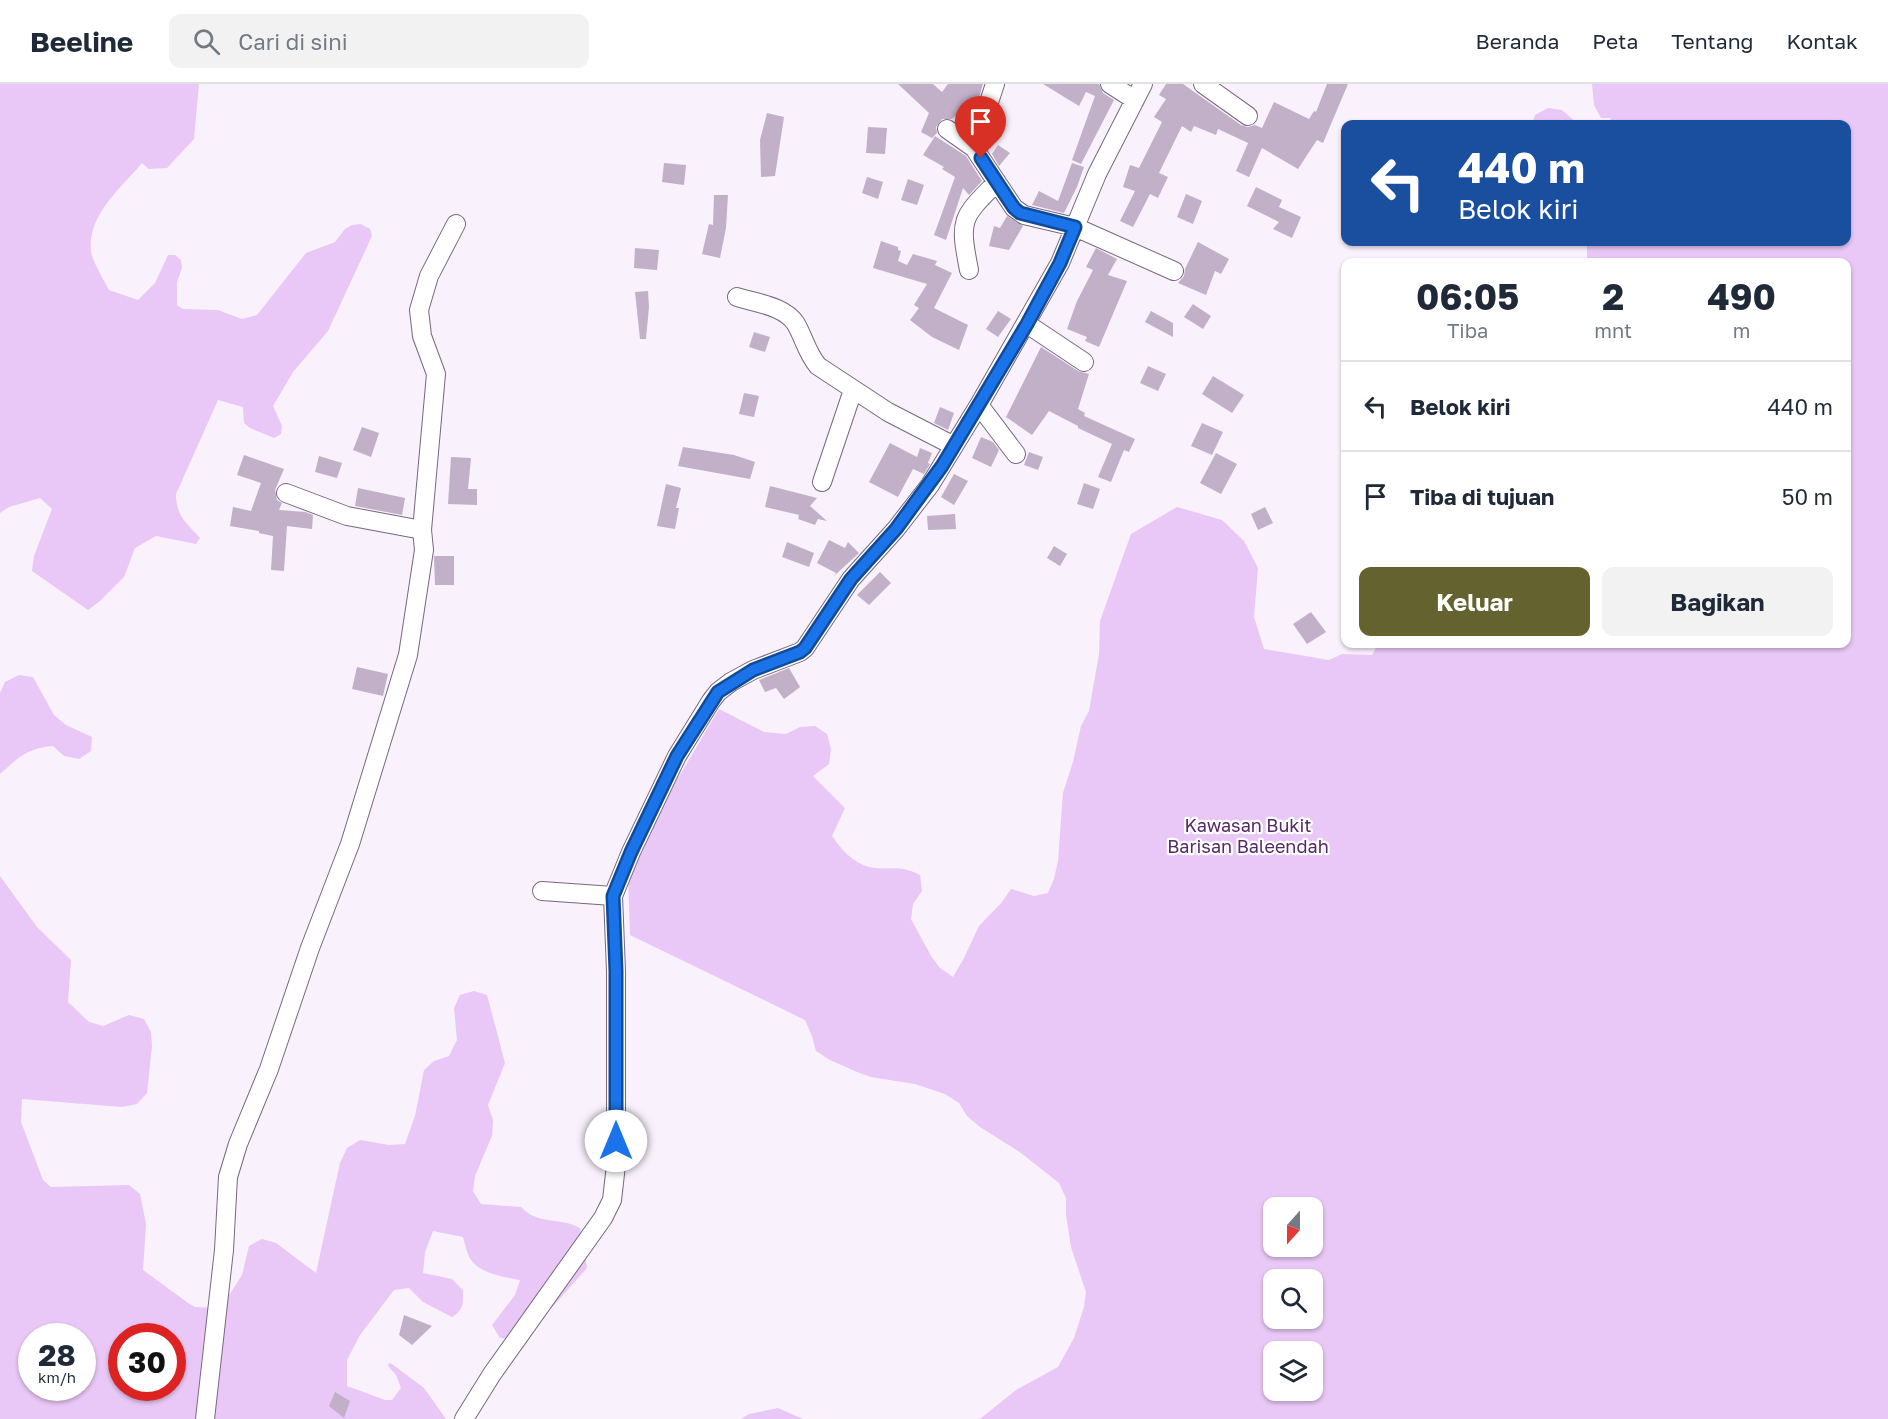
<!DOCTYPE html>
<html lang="id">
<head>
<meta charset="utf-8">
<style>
  :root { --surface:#fff; --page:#f2f2f3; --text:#1f2937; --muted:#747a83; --line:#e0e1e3; --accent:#64622f }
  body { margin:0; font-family:"Golos Text",sans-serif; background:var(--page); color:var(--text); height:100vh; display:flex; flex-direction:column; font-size:22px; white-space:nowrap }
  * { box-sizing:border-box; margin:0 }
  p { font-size:20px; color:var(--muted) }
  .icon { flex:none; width:33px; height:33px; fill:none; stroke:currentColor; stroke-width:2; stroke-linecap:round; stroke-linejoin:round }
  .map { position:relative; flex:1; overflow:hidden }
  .drawer { position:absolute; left:1341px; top:174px; width:510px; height:390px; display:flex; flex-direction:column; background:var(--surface); border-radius:12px; box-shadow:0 2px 4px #0004 }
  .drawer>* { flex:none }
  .banner { position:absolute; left:1341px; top:36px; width:510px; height:126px; border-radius:12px; box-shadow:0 2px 4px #0004; background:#1a4fa0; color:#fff; overflow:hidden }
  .needle { width:39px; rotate:201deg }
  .buttons { position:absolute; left:1263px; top:1113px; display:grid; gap:12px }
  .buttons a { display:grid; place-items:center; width:60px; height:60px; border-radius:12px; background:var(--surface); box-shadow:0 2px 4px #0004; font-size:30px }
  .speed { position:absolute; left:18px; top:1239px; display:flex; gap:12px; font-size:30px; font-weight:700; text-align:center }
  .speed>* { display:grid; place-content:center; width:78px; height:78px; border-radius:50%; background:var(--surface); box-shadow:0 2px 4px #0004; line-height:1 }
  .speed small { font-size:15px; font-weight:400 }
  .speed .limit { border:9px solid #d22; background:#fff; color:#111 }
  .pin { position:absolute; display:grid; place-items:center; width:51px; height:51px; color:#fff; margin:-62px -26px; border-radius:50% 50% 50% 0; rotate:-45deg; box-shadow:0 0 6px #0007 }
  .pin .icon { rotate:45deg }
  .me { position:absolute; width:66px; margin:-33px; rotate:0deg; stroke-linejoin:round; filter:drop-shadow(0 0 4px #0008) }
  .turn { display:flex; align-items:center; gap:21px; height:126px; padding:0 18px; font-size:27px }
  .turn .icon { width:78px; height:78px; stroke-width:2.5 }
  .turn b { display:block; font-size:42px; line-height:51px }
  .eta { display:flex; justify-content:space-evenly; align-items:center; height:102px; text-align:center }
  .eta b { font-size:36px; font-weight:700; line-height:42px }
  .action { display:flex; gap:12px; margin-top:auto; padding:12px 18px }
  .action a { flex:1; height:69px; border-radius:12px; background:var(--accent); color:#fff; font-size:24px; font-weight:700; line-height:69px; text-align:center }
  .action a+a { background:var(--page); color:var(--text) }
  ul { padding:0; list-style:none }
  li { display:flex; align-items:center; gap:18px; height:90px; padding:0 18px; border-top:2px solid var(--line) }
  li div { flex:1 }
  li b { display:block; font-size:22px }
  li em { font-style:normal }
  header { display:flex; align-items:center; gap:36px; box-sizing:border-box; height:84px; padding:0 30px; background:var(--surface); border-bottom:2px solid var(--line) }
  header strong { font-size:28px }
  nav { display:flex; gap:33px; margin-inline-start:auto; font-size:21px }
  .search { width:420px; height:54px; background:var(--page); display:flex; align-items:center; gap:15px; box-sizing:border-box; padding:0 21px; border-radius:12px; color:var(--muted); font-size:22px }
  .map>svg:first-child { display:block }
</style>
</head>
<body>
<header>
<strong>Beeline</strong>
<div class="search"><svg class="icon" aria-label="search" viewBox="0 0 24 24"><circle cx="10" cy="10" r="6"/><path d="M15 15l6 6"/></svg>Cari di sini</div>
<nav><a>Beranda</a><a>Peta</a><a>Tentang</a><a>Kontak</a></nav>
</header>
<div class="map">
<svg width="1888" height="1335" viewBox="0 0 1888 1335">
  <rect width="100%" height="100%" fill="#f9f1fc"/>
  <path fill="#e9c7f6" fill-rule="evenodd" d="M0,0H199L194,55L167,84L149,85L142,79C122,103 87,131 91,167C92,177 104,196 109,206L138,216L155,199L168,171H175L181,176L182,184L177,198V221L183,225L218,226L242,235L257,231L306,169L335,158L345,145L352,141L361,140L370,145L372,152L328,247L293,288L273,322L282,342L281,350L274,354L250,344L244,339L243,323L218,316L176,410C176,432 186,438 200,454L196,460L156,452L135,464L124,493L100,517L88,526L32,487L34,472L52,425L40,414L9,423L0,429Z
    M1592,0H1888V1335H980L1016,1306L1058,1283L1074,1254L1084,1223L1086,1208L1071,1163L1066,1131V1114L1059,1099L1021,1069L980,1043L967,1032L959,1019L945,1010L915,1000L871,993L857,988L830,976L816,967L812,952L805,936L630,851L628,789L671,706L719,625L764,648L786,650L800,643L815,642L827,650L831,665L829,680L813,692L845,724L832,752C841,765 853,779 869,783C889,787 898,780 920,791L922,807L913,820L911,835L931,872L940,884L953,893L964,874L979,842L1002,818L1011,805L1034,812L1048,809L1054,795L1058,777L1063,709L1073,678L1081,642L1089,627L1099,570L1100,537L1131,450L1177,423L1222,436L1244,457L1258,484L1254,533L1264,565L1329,576L1342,570L1372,571L1378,560H1846V178H1587V158H1846V40H1608L1611,34H1601L1594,21ZM1274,1124H1312V1162H1274ZM1274,1196H1312V1234H1274ZM1274,1268H1312V1306H1274Z
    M1548,24L1562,26L1578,40H1532L1535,31Z
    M19,591L33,593L54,631L66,641L92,653L91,667L79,675L64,672L53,662C27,664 18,674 0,690V609L5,598Z
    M0,792L37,843L71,876L68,918L89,938L103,942L129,931L144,935L151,948L152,962L147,1009L137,1020L122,1023L22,1015L21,1038L43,1096L51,1103L129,1101L140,1110L146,1140L143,1186L188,1219L195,1223L221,1224L242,1191L249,1162L262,1155L276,1159L316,1189L340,1079L347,1064L360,1056L389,1061L405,1060L415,1032L424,986L434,977L449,972L457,956L454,924L460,911L474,907L487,911L505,979L488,1021L493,1036L492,1052L475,1092L473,1107L481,1120L521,1123C537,1141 561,1133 580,1144L587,1184L524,1255L500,1254L492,1241L515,1211L520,1196C505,1193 481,1190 471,1176C467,1170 465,1160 463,1153L433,1147L425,1168L423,1189L452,1195L463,1206C463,1219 464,1226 452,1233L423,1218L409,1204L394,1206L360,1251L347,1276V1302L385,1316H392L401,1304L396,1291L388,1282L389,1279L392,1280L424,1304L446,1335H0ZM32,1252H82V1304H32ZM122,1252H172V1304H122Z
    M778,1324L803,1335H741L749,1330Z"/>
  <path fill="#c2b0c9" d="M898,0H933L942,8L948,0H983L976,23L968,20L952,35H942L936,43L937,49L932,54L921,48L929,29Z
    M1043,0H1099L1103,9L1114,16L1081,80L1072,76L1095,12L1086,8L1079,22Z
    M1166,0H1183L1241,41L1248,43L1255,41L1262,44L1274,18L1309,35L1314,27L1316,28L1327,0H1348L1323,59L1317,56L1298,85L1262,64L1249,93L1236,87L1248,59L1218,45L1216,51L1194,42L1191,48L1182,42L1159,89L1168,93L1158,114L1150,110L1133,143L1120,137L1135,107L1123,103L1130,81L1139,84L1162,38L1154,33L1166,15L1159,11Z
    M767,29L784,33L775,92L761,93L760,56Z
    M868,43L887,44L885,70L866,69Z
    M935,52L966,72L982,97L969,111L963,104L946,156L934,151L955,93L942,85L944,83L923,71Z
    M998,61L1010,69L999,82L992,70Z
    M664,79L686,81L684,101L662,98Z
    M1072,79L1084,83L1077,103L1064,129L1032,121L1039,107L1058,117Z
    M867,93L883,98L878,115L862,109Z
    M908,95L924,101L917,121L901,116Z
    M1256,103L1282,116L1279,123L1301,133L1292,154L1273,145L1279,138L1247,122Z
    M1186,110L1202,117L1193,140L1177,133Z
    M714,111H728L726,144L720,174L702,170L709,140L713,141Z
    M1007,132L1023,142L1009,166L989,162L994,142L1000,144Z
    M881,157L898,163V166L901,167L898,177L907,181L913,170L937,177L935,181L952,189L934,224L968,241L959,266L932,253L910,236L919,224L914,221L927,200L873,184Z
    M1198,158L1229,175L1221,190L1215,187L1206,211L1178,199L1184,192L1185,185Z
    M635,164L659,166L657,186L634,184Z
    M1096,164L1117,175L1108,191L1127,197L1099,263L1085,257L1087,253L1067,245L1077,217L1093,186L1086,183Z
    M648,207L649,223L646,255H640L635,208Z
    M1193,220L1211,232L1203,245L1184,233Z
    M998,227L1011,235L998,253L986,245Z
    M1151,227L1173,239V253L1145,238Z
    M754,248L770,253L765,268L749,263Z
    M1041,263L1078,287L1089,290L1078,325L1085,329L1084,332L1135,355L1129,368L1124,366L1111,398L1098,393L1112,360L1078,344V342L1049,327L1032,351L1006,333Z
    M1148,282L1166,290L1158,307L1140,299Z
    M1213,292L1244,311L1232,329L1202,310Z
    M744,309L759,312L754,333L739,330Z
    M940,323L954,329L948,346L934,339Z
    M1202,339L1223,348L1212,371L1191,362Z
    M362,343L379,349L371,373L353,366Z
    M981,353L993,358L999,366L991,383L972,374Z
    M890,359L917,373L920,364L932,369L928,379L930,380L924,390L913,385L898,413L869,398Z
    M683,363L734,371L755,378L750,395L678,382Z
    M1029,368L1043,373L1038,386L1024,381Z
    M1216,369L1237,380L1221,410L1200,399Z
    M244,371L284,385L275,406L277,416L282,419L279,426L305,428L313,431L312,445L287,442L284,487L271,486L273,452L259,449V447L230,442L233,423L251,427L261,399L237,391Z
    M319,372L342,379L337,394L315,388Z
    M451,373L471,374L468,405H477V421L448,420Z
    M954,390L968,397L954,421L941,413Z
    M1084,399L1100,405L1093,425L1077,420Z
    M666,400L681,404L676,424H679L675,445L657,442Z
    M770,402L817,414L810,422L827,437L818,435L815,441L798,435L799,431L765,423Z
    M358,404L405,414L402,431L355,422Z
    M1265,423L1273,439L1258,446L1251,430Z
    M955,430L956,445L928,446L927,432Z
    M829,456L845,464L848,458L859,469L834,492L836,489L817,479Z
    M787,458L814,469L809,483L782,473Z
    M1054,462L1067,470L1060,482L1047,474Z
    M434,472H454V501H435Z
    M880,488L891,499L869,521L857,511Z
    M1311,528L1326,548L1307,560L1293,540Z
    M357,583L388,590L383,612L352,605Z
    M789,584L800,603L784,615L776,604L765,608L759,596Z
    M404,1231L432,1242L412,1261L399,1251Z
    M335,1308L350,1317L344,1334L329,1322Z"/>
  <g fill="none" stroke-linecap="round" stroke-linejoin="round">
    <defs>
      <path id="street" d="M995,0L974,64L1014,124L1024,131L1075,143L1174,187
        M1110,0L1135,16
        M1203,0L1248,32
        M947,45L974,64
        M969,186C959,135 961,134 997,98
        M737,213C756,219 785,222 796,240C804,254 807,269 818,282L888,328L954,362
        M1027,240L1084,278
        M979,321L1016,370
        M822,398L853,306
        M422,446L436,290L422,252L419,226L429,192L456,140
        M542,807L613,812
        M205,1335L224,1166L228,1093L238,1060L269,985L310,864L350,760L408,571L424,466L422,446L347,432L286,409
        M464,1335L492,1290L603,1134L612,1116L616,1081V887L613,812L631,768L677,672L711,617L718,608L731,598L753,586L800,568L805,564L851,495L896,445L930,401L979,321L1060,179L1097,90L1143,0"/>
    </defs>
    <use href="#street" stroke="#78687e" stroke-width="20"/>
    <use href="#street" stroke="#fff" stroke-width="18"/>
  </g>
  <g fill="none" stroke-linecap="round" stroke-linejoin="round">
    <defs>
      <path id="route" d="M616,1057V887L613,812L631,768L677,672L718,608L753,586L800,568L805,564L851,495L896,445L942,382L1027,240L1060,179L1075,143L1020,129L1014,124L981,74"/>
    </defs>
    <use href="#route" stroke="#114b97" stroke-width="15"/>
    <use href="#route" stroke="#1a73e8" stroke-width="10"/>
  </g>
  <g text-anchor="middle" stroke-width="4.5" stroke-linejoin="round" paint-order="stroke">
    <g font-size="18" fill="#552963" stroke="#fff">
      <text x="1248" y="748">Kawasan Bukit<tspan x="1248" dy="21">Barisan Baleendah</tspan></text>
    </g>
  </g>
</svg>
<div class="buttons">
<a><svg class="needle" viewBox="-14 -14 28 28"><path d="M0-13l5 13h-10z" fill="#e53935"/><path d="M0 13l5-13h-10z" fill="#747a83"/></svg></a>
<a><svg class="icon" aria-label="search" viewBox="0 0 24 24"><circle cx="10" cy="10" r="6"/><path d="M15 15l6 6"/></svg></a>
<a><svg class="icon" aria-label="layers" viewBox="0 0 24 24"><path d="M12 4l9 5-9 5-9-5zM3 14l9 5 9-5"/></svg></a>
</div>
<div class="speed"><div>28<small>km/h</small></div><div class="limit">30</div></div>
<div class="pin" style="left:981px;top:74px;background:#d93025"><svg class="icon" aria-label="arrive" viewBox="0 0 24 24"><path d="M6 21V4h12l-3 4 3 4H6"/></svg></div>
<svg class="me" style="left:616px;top:1057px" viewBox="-20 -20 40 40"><circle r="19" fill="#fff"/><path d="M0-13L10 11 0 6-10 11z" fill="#1a73e8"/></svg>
<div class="banner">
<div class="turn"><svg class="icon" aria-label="left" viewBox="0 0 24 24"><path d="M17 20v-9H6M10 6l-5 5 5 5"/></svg><div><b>440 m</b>Belok kiri</div></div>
</div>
<section class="drawer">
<div class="eta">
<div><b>06:05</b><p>Tiba</p></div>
<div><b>2</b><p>mnt</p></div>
<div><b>490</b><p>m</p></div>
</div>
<ul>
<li><svg class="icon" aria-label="left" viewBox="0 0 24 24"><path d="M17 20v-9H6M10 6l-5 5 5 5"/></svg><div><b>Belok kiri</b></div><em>440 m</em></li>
<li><svg class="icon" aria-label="arrive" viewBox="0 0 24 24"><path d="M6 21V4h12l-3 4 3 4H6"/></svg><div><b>Tiba di tujuan</b></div><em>50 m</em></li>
</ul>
<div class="action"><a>Keluar</a><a>Bagikan</a></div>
</section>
</div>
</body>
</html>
